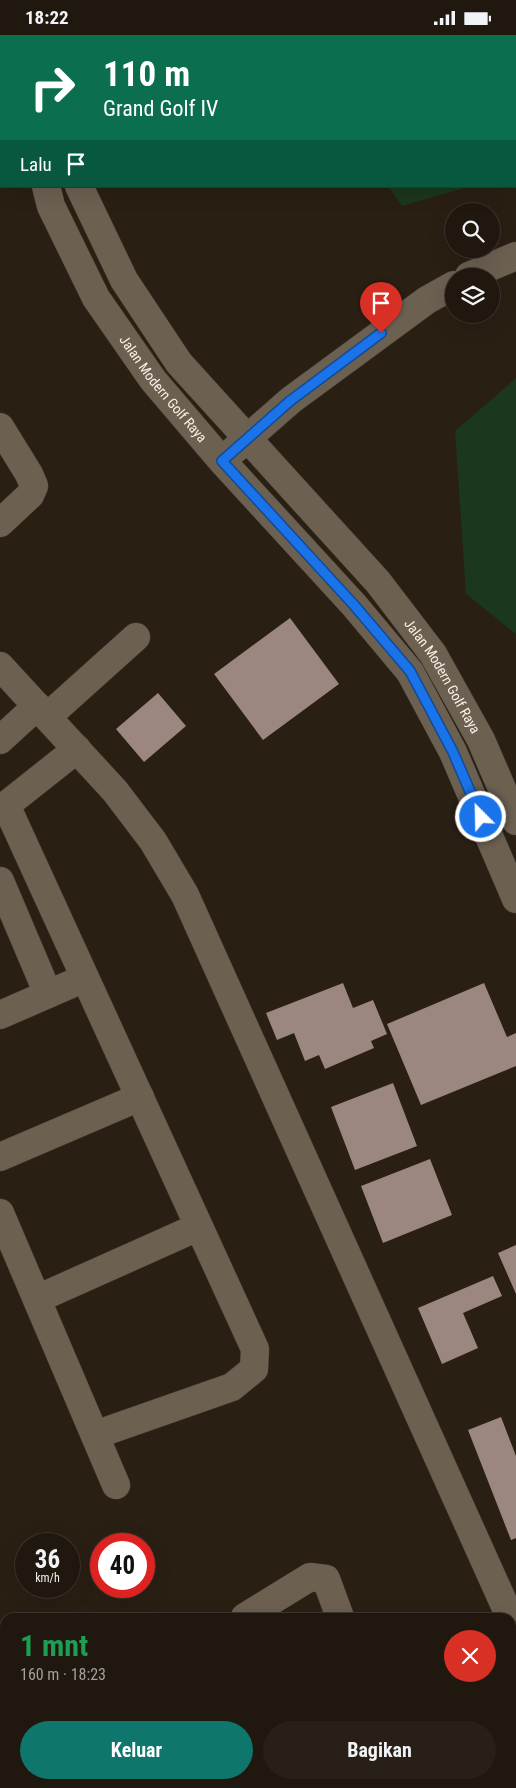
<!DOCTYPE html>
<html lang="id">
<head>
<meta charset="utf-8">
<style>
  :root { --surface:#20170e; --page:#282017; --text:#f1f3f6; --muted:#a29f9e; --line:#3d362e; --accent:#0f766e }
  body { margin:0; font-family:"Roboto Condensed",sans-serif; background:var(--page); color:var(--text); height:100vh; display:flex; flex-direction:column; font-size:19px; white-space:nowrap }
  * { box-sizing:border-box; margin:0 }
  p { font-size:16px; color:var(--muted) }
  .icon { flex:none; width:28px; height:28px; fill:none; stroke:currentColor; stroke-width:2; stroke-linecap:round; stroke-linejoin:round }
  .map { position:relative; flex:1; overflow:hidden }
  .side { position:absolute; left:0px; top:1578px; width:516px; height:176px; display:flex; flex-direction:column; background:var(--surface); border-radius:15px 15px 0 0; box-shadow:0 5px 20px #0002,0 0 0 1px var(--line) }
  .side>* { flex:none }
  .top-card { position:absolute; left:0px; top:0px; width:516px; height:152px; box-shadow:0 5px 20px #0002,0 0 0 1px var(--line); background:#0b6e4f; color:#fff; overflow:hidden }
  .buttons { position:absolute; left:445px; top:168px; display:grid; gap:10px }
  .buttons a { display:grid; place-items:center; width:55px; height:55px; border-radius:50%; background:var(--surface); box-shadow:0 5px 20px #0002,0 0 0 1px var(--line); font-size:25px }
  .speed { position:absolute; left:15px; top:1498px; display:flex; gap:10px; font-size:25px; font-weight:700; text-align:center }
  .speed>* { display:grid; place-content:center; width:65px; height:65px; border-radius:50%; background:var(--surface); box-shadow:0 5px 20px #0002,0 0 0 1px var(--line); line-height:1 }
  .speed small { font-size:12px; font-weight:400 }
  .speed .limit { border:8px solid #d22; background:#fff; color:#111 }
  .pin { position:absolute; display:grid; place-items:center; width:42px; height:42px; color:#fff; margin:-51px -21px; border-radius:50% 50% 50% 0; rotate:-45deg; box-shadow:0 0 5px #0007 }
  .pin .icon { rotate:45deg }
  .me { position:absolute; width:55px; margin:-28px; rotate:337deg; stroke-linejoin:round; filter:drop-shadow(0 0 4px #0008) }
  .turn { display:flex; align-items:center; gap:18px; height:105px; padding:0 20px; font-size:22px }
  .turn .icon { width:65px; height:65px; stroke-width:2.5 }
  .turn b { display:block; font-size:35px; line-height:42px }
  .then { display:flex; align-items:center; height:48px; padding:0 20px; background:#0003; gap:10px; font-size:19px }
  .round { display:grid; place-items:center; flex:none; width:52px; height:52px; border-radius:26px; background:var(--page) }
  .head { display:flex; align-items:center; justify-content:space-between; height:85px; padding:0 20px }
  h1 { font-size:30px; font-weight:700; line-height:38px; color:#1e9e55 }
  .action { display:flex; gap:10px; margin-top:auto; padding:10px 20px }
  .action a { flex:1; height:58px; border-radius:30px; background:var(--accent); color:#fff; font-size:20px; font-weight:700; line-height:58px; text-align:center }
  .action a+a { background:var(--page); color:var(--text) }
  .status { display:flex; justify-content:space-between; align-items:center; height:35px; padding:0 25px; background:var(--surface); direction:ltr }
  .status svg { height:14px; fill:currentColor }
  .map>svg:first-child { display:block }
</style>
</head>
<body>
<div class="status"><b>18:22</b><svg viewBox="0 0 49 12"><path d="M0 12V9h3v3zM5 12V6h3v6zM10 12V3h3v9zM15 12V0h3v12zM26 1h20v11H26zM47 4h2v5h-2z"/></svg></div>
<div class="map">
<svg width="516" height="1753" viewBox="0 0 516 1753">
  <rect width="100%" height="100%" fill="#2a1f13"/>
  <path fill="#1b371d" d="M308,0H516V138L515,1Z
    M388,151H471L402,171Z
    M516,343V599L466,559L455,396Z"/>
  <path fill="#9b8680" d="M290,583L339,649L263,705L214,639Z
    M158,658L186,691L144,727L116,694Z
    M343,948L353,973L373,965L387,999L371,1006L374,1013L325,1034L319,1020L305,1026L294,998L277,1005L266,978Z
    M484,948L507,1002L516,998V1031L421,1070L387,989Z
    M393,1048L417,1111L355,1135L331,1072Z
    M430,1124L452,1180L383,1208L361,1151Z
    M516,1210V1259L498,1218Z
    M493,1241L502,1261L463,1278L478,1313L442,1329L418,1273Z
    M501,1382L516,1421V1503L511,1505L468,1395Z"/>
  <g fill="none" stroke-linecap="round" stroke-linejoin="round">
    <defs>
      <g id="minor">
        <path d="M16,1V0"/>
        <path d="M48,1V0"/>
        <path id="s1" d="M46,151L51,171L96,263L153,345L222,426L354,570L410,637L453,717L516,864"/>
        <path id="s2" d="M79,151L124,245L179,328L378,547L433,619L481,705L516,786"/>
        <path d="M469,241L516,221"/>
        <path d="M0,392L29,439L34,451L30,460L0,488"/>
        <path d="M234,415L291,365L427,265L454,250"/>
        <path d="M0,631L115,756L153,806L185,860L510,1582"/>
        <path d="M47,682L136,602"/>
        <path d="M0,705L37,671"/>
        <path d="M6,770L255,1314L254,1334L232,1352L95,1400"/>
        <path d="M0,775L77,714"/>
        <path d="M0,846L48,959"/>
        <path d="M0,980L85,943"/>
        <path d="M0,1122L140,1062"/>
        <path d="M0,1178L116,1450"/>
        <path d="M37,1264L198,1192"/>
        <path d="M245,1582L310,1542L326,1544L340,1582"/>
        <path d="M0,1727L5,1726"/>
      </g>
    </defs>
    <use href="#minor" stroke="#453c34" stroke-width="29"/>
    <use href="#minor" stroke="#6c6051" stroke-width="28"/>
  </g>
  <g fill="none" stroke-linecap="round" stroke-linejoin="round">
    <defs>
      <path id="route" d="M381,298L290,366L222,426L354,570L410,636L453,717L481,782"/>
    </defs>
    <use href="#route" stroke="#114b97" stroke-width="12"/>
    <use href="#route" stroke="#1a73e8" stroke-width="9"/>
  </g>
  <g text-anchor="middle" stroke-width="5" stroke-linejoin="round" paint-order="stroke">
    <g font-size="14" fill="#f8f1e8" stroke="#0f0a06">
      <text dy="5" stroke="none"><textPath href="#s1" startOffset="236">Jalan Modern Golf Raya</textPath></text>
      <text dy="5" stroke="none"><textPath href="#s2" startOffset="614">Jalan Modern Golf Raya</textPath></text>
    </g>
  </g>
</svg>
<div class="buttons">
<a><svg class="icon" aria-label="search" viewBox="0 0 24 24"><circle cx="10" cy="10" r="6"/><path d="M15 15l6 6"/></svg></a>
<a><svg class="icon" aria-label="layers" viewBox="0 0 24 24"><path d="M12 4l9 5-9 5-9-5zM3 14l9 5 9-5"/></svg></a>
</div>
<div class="speed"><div>36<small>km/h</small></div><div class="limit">40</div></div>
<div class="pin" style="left:381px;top:298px;background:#d93025"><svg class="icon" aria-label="arrive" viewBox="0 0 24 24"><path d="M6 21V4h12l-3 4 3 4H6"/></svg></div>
<svg class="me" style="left:481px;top:782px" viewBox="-20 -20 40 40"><circle r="17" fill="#1a73e8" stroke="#fff" stroke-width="3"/><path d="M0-11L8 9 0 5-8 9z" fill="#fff"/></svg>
<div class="top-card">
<div class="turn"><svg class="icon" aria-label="right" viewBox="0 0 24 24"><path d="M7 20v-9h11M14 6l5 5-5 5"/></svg><div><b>110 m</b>Grand Golf IV</div></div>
<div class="then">Lalu<svg class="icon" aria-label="arrive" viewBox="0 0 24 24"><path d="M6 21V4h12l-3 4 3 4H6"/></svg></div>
</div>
<section class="side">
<div class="head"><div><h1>1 mnt</h1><p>160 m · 18:23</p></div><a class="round" style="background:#d93025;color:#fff"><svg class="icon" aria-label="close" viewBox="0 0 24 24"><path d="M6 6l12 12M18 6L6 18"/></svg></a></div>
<div class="action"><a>Keluar</a><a>Bagikan</a></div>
</section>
</div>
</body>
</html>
